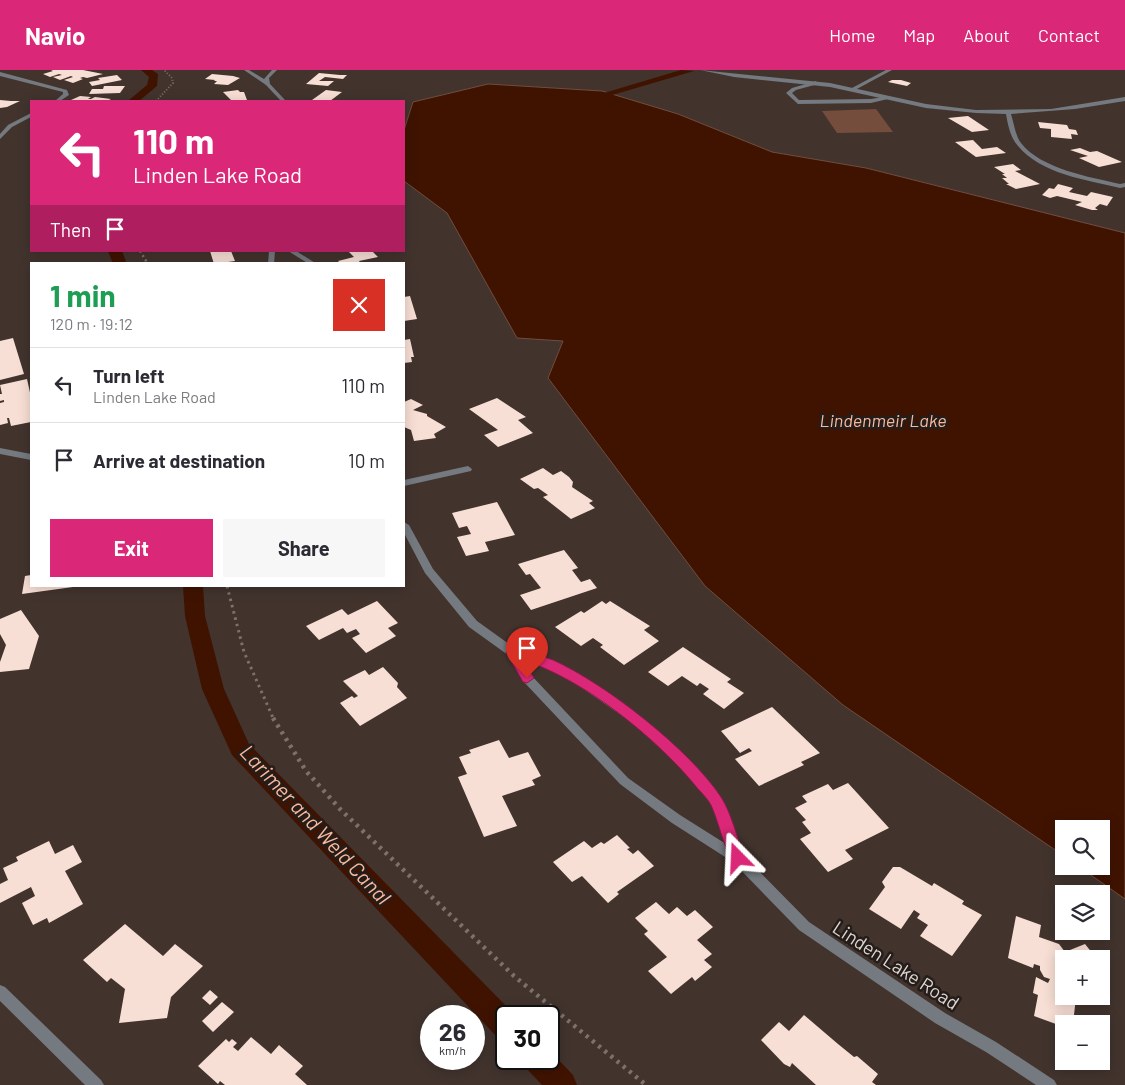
<!DOCTYPE html>
<html lang="en">
<head>
<meta charset="utf-8">
<style>
  :root { --surface:#fff; --page:#f7f7f7; --text:#2b2b33; --muted:#7c7c81; --line:#e1e1e2; --accent:#db2777 }
  body { margin:0; font-family:Barlow,sans-serif; background:var(--page); color:var(--text); height:100vh; display:flex; flex-direction:column; font-size:19px; white-space:nowrap }
  * { box-sizing:border-box; margin:0 }
  p { font-size:16px; color:var(--muted) }
  .icon { flex:none; width:28px; height:28px; fill:none; stroke:currentColor; stroke-width:2; stroke-linecap:round; stroke-linejoin:round }
  .map { position:relative; flex:1; overflow:hidden }
  .panel { position:absolute; left:30px; top:192px; width:375px; height:325px; display:flex; flex-direction:column; background:var(--surface); border-radius:0px; box-shadow:0 2px 12px #0003 }
  .panel>* { flex:none }
  .top-card { position:absolute; left:30px; top:30px; width:375px; height:152px; border-radius:0px; box-shadow:0 2px 12px #0003; background:#db2777; color:#fff; overflow:hidden }
  .controls { position:absolute; left:1055px; top:750px; display:grid; gap:10px }
  .controls a { display:grid; place-items:center; width:55px; height:55px; border-radius:0px; background:var(--surface); box-shadow:0 2px 12px #0003; font-size:25px }
  .speed { position:absolute; left:420px; top:935px; display:flex; gap:10px; font-size:25px; font-weight:700; text-align:center }
  .speed>* { display:grid; place-content:center; width:65px; height:65px; border-radius:50%; background:var(--surface); box-shadow:0 2px 12px #0003; line-height:1 }
  .speed small { font-size:12px; font-weight:400 }
  .speed .limit { border:2px solid #111; border-radius:8px; background:#fff; color:#111 }
  .pin { position:absolute; display:grid; place-items:center; width:42px; height:42px; color:#fff; margin:-51px -21px; border-radius:50% 50% 50% 0; rotate:-45deg; box-shadow:0 0 5px #0007 }
  .pin .icon { rotate:45deg }
  .me { position:absolute; width:55px; margin:-28px; rotate:339deg; stroke-linejoin:round; filter:drop-shadow(0 0 4px #0008) }
  .turn { display:flex; align-items:center; gap:18px; height:105px; padding:0 20px; font-size:22px }
  .turn .icon { width:65px; height:65px; stroke-width:2.5 }
  .turn b { display:block; font-size:35px; line-height:42px }
  .then { display:flex; align-items:center; height:48px; padding:0 20px; background:#0003; gap:10px; font-size:19px }
  .round { display:grid; place-items:center; flex:none; width:52px; height:52px; border-radius:0px; background:var(--page) }
  .headline { display:flex; align-items:center; justify-content:space-between; height:85px; padding:0 20px }
  h1 { font-size:30px; font-weight:700; line-height:38px; color:#1e9e55 }
  .primary-button { display:flex; gap:10px; margin-top:auto; padding:10px 20px }
  .primary-button a { flex:1; height:58px; border-radius:0px; background:var(--accent); color:#fff; font-size:20px; font-weight:700; line-height:58px; text-align:center }
  .primary-button a+a { background:var(--page); color:var(--text) }
  ul { padding:0; list-style:none }
  li { display:flex; align-items:center; gap:15px; height:75px; padding:0 20px; border-top:1px solid var(--line) }
  li div { flex:1 }
  li b { display:block; font-size:19px }
  li em { font-style:normal }
  header { display:flex; align-items:center; gap:30px; box-sizing:border-box; height:70px; padding:0 25px; background:var(--accent); color:#fff }
  header strong { font-size:24px }
  nav { display:flex; gap:28px; margin-inline-start:auto; font-size:18px }
  .map>svg:first-child { display:block }
</style>
</head>
<body>
<header>
<strong>Navio</strong>
<nav><a>Home</a><a>Map</a><a>About</a><a>Contact</a></nav>
</header>
<div class="map">
<svg width="1125" height="1015" viewBox="0 0 1125 1015">
  <rect width="100%" height="100%" fill="#42332d"/>
  <path fill="#754d3c" d="M876,39L893,62L837,63L822,41Z"/>
  <path fill="#401300" stroke="#704d3f" d="M488,14L602,21L678,44L772,82L866,98L1125,163V829L1078,796H1101V759H1064V786L843,635L705,516L548,308L563,271L517,268L447,143L404,111V60L413,32Z"/>
  <g fill="none" stroke-linecap="round" stroke-linejoin="round">
    <path fill="#401300" fill-rule="evenodd" d="M141,0H152L158,4L157,16L139,31H128L147,15L149,7Z
      M681,0L694,1L609,26L604,23Z
      M108,181H122L127,194H113Z
      M183,516H203L205,546L224,619L249,674L516,946H506V970L496,966L232,685L202,619L185,546Z
      M549,980L573,1005L577,1015H542L527,999L522,989H549Z"/>
  </g>
  <path fill="#f8dfd5" d="M51,0H83L103,4L87,8L83,7L80,8L83,9L73,13L64,10L73,7L71,6L60,10L53,7L62,5L59,4L50,7L43,4L53,1Z
    M319,3L340,5H347L343,9L325,7L319,11H334L328,16L306,14Z
    M212,4L233,6L240,8L228,15L214,14L217,11H214L215,10L205,9Z
    M117,5L122,10L92,16L89,12L100,10L98,8Z
    M892,10H901L911,13L907,16L888,12Z
    M104,16H125L120,23L89,24L92,19H103Z
    M238,20L240,22H244L247,30L232,31L223,22Z
    M326,20L342,22L330,31L312,30Z
    M80,26L91,27L88,29H91L95,27L111,29L107,31L71,30Z
    M0,30L11,31H20L7,37L0,38Z
    M968,46L989,60L972,62L948,48Z
    M1038,52L1067,55L1069,59L1076,60L1078,65L1071,64L1072,69L1051,67V59L1040,58Z
    M973,70L982,79L997,77L1006,83L976,87L955,72Z
    M1080,78L1090,82L1097,81L1122,92L1099,97L1079,88L1088,86L1070,80Z
    M1013,94L1021,100L1015,101L1040,114L1016,119L1006,114H1009L1002,108H1007L1002,104H1005L994,97Z
    M1058,114L1073,118L1069,122L1087,126L1091,122L1113,127L1107,136L1100,134L1095,138L1098,140H1092L1075,135L1082,132L1057,126L1050,128L1042,125L1049,118L1054,119Z
    M210,181H231L235,191L214,194Z
    M348,181H372L378,187L359,191L361,194H341L338,191L354,187Z
    M410,226L417,249L404,251V227Z
    M13,268L24,304L0,310V271Z
    M410,269L414,287H411L412,292L404,293V270Z
    M27,309L31,327V352L11,356L9,348H7L8,353L0,355V333L4,332V330L0,331V324H2L0,315Z
    M497,328L526,347L518,350L533,363L498,377L484,365L498,360L469,339Z
    M411,329L423,335L413,340L427,344V346L446,357L434,364L436,368L414,371L411,360L404,357V332Z
    M543,398L553,405L561,401L569,407L573,412L572,417L593,431L589,433L595,438L571,449L543,427L548,425L538,418L534,419L520,409Z
    M497,432L515,465L485,472L489,481L466,486L457,467L471,464L467,456L459,458L452,443Z
    M564,480L578,498L572,500L581,512L590,509L597,518L531,540L520,525L541,518L530,504L526,505L518,494Z
    M31,505V516L73,517L22,524L25,506Z
    M377,531L398,553L388,558L396,566L366,583L352,568L360,564L356,559L347,563L343,558L319,570L306,556L342,539L348,545Z
    M602,531L606,534L610,531L650,556L644,560L659,571L624,595L600,577L603,575L593,568L581,576L555,557L581,541L584,543Z
    M21,540L39,566L29,599L0,602V592L6,575L0,564V549Z
    M683,577L731,609L727,612L744,623L724,639L703,624L709,619L700,613L697,616L682,606L668,616L648,602Z
    M383,597L398,613L397,617L407,628L360,656L340,633L352,626L354,628L358,626L343,611L365,600L369,605Z
    M772,637L820,683L801,692L804,695L759,716L735,689L752,681L749,678L740,683L721,661Z
    M499,670L509,688L528,682L541,706L532,710L535,715L502,726L517,756L484,767L458,707L467,704L459,687L471,683L469,680Z
    M848,713L889,758L845,780L853,789L828,802L800,769L811,763L802,752L806,750L795,738L807,732L802,726L828,714L833,720Z
    M617,765L630,778L627,779L633,784L638,780L654,796L617,822L619,824L608,833L582,806L572,812L553,792L584,771L592,778L601,772L604,774Z
    M49,771L55,784L73,775L82,792L65,801L83,834L49,853L47,848L33,855L22,833L35,826L31,817L0,833V814L8,810L3,798L18,791L16,787Z
    M893,797H900L932,816L934,813L964,831L962,834L982,845L952,886L920,866L928,855L917,848L920,844L914,840L901,859L869,839L885,817L882,812Z
    M656,832L669,844L677,837L687,846L695,840L713,857L697,870L712,884L704,890L712,897L695,911L692,907L671,924L648,901L667,887L644,864L648,861L635,848Z
    M1016,846L1041,855L1039,867L1059,874L1065,882L1085,874L1097,889H1064V926H1092V933L1076,927L1074,945L1085,948L1082,954H1064V957L1034,946L1038,925L1033,923L1036,907L1048,913L1050,909L1044,907L1040,900V896L1034,894L1033,898L1008,888Z
    M125,854L163,886L175,874L203,896L171,927L167,948L119,953L125,919L111,908L107,912L83,890Z
    M210,920L218,927L210,935L202,928Z
    M222,932L234,942L213,962L202,951Z
    M804,945L838,974L854,987L857,986L878,1004L872,1012L876,1015H816L792,993L790,997L784,994L761,970L779,952L789,961Z
    M251,967L271,984L279,975L303,996L295,1004L307,1015H225L220,1011L218,1014L198,996L226,969L229,972L232,969L237,973L233,977L238,981Z"/>
  <g fill="none" stroke-linecap="round" stroke-linejoin="round">
    <path stroke="#7e716c" stroke-width="2" stroke-dasharray="1 2" stroke-linecap="butt" d="M156,31L173,13L172,8L164,0"/>
    <path stroke="#7e716c" stroke-width="2.5" stroke-dasharray="2 3" stroke-linecap="butt" d="M140,181L148,194"/>
    <path stroke="#7e716c" stroke-width="3" stroke-dasharray="2.5 4" stroke-linecap="butt" d="M227,516L244,582L274,650"/>
    <path stroke="#7e716c" stroke-width="4.5" stroke-dasharray="3 5" stroke-linecap="butt" d="M273,648L306,701L341,740L514,906L646,1015"/>
    <path fill="#747a7f" fill-rule="evenodd" d="M886,0H892L855,20L850,19Z
      M816,11L818,14L796,20L792,23L799,30L871,29L889,26L892,28L871,33L798,34L786,23L792,18Z"/>
    <path fill="#747a7f" fill-rule="evenodd" d="M244,0H249L264,9L272,0H277L269,8L270,14L286,31H281L266,15Z
      M700,0L830,13L926,34L976,40L1051,39L1125,27V31L1075,39L1011,44C1014,53 1015,65 1021,73C1041,99 1090,107 1120,114L1125,113V117L1120,118C1087,110 1041,104 1018,76C1010,67 1008,55 1006,44L976,43L926,38L830,17L734,7Z
      M0,2L67,20L69,25L60,31H55L63,24V22L0,6Z
      M31,43V47L12,57L0,69V64L8,55Z
      M269,181H275L274,194H268Z
      M288,181H296L317,194H309Z
      M0,378L31,384V390L0,384Z
      M468,396L472,399L471,401L404,416V410Z
      M404,452L409,455L433,499L477,551L516,579L552,590L583,607L639,646L683,684L720,728L743,785L809,852L945,943L996,972L1054,1010L1057,1015H1036L986,982L935,953L799,860L733,792L672,753L620,714L523,611L508,585L469,557L425,503L404,463ZM521,589L544,596L575,613L631,652L675,690L711,733L726,774L680,745L628,708L531,605Z
      M0,915L5,917L101,1010L104,1015H85L0,931Z"/>
  </g>
  <path fill="#db2777" stroke="#8e194d" d="M512,578C526,582 540,585 553,590C606,614 689,679 721,727C732,744 737,769 745,788L743,792L738,794L732,792C723,774 719,753 711,735C707,727 699,721 694,714C654,666 583,609 523,590L534,608L527,613L523,612L506,582Z"/>
  <g text-anchor="middle" stroke-width="5" stroke-linejoin="round" paint-order="stroke">
    <g font-size="18" font-style="italic" fill="#fab89c" stroke="#241d1a">
      <text x="883" y="357">Lindenmeir Lake</text>
    </g>
    <g font-size="19" fill="#dfd5d1" stroke="#241d1a">
      <text transform="translate(896 895) rotate(33)" y="7">Linden Lake Road</text>
    </g>
    <g font-size="21" font-style="italic" fill="#fab89c" stroke="#241d1a">
      <text transform="translate(315 755) rotate(47)" y="7">Larimer and Weld Canal</text>
    </g>
  </g>
</svg>
<div class="controls">
<a><svg class="icon" aria-label="search" viewBox="0 0 24 24"><circle cx="10" cy="10" r="6"/><path d="M15 15l6 6"/></svg></a>
<a><svg class="icon" aria-label="layers" viewBox="0 0 24 24"><path d="M12 4l9 5-9 5-9-5zM3 14l9 5 9-5"/></svg></a>
<a>+</a>
<a>−</a>
</div>
<div class="speed"><div>26<small>km/h</small></div><div class="limit">30</div></div>
<div class="pin" style="left:527px;top:608px;background:#d93025"><svg class="icon" aria-label="arrive" viewBox="0 0 24 24"><path d="M6 21V4h12l-3 4 3 4H6"/></svg></div>
<svg class="me" style="left:738px;top:788px" viewBox="-20 -20 40 40"><path d="M0-17L14 15 0 8-14 15z" fill="#db2777" stroke="#fff" stroke-width="4"/></svg>
<div class="top-card">
<div class="turn"><svg class="icon" aria-label="left" viewBox="0 0 24 24"><path d="M17 20v-9H6M10 6l-5 5 5 5"/></svg><div><b>110 m</b>Linden Lake Road</div></div>
<div class="then">Then<svg class="icon" aria-label="arrive" viewBox="0 0 24 24"><path d="M6 21V4h12l-3 4 3 4H6"/></svg></div>
</div>
<section class="panel">
<div class="headline"><div><h1>1 min</h1><p>120 m · 19:12</p></div><a class="round" style="background:#d93025;color:#fff"><svg class="icon" aria-label="close" viewBox="0 0 24 24"><path d="M6 6l12 12M18 6L6 18"/></svg></a></div>
<ul>
<li><svg class="icon" aria-label="left" viewBox="0 0 24 24"><path d="M17 20v-9H6M10 6l-5 5 5 5"/></svg><div><b>Turn left</b><p>Linden Lake Road</p></div><em>110 m</em></li>
<li><svg class="icon" aria-label="arrive" viewBox="0 0 24 24"><path d="M6 21V4h12l-3 4 3 4H6"/></svg><div><b>Arrive at destination</b></div><em>10 m</em></li>
</ul>
<div class="primary-button"><a>Exit</a><a>Share</a></div>
</section>
</div>
</body>
</html>
